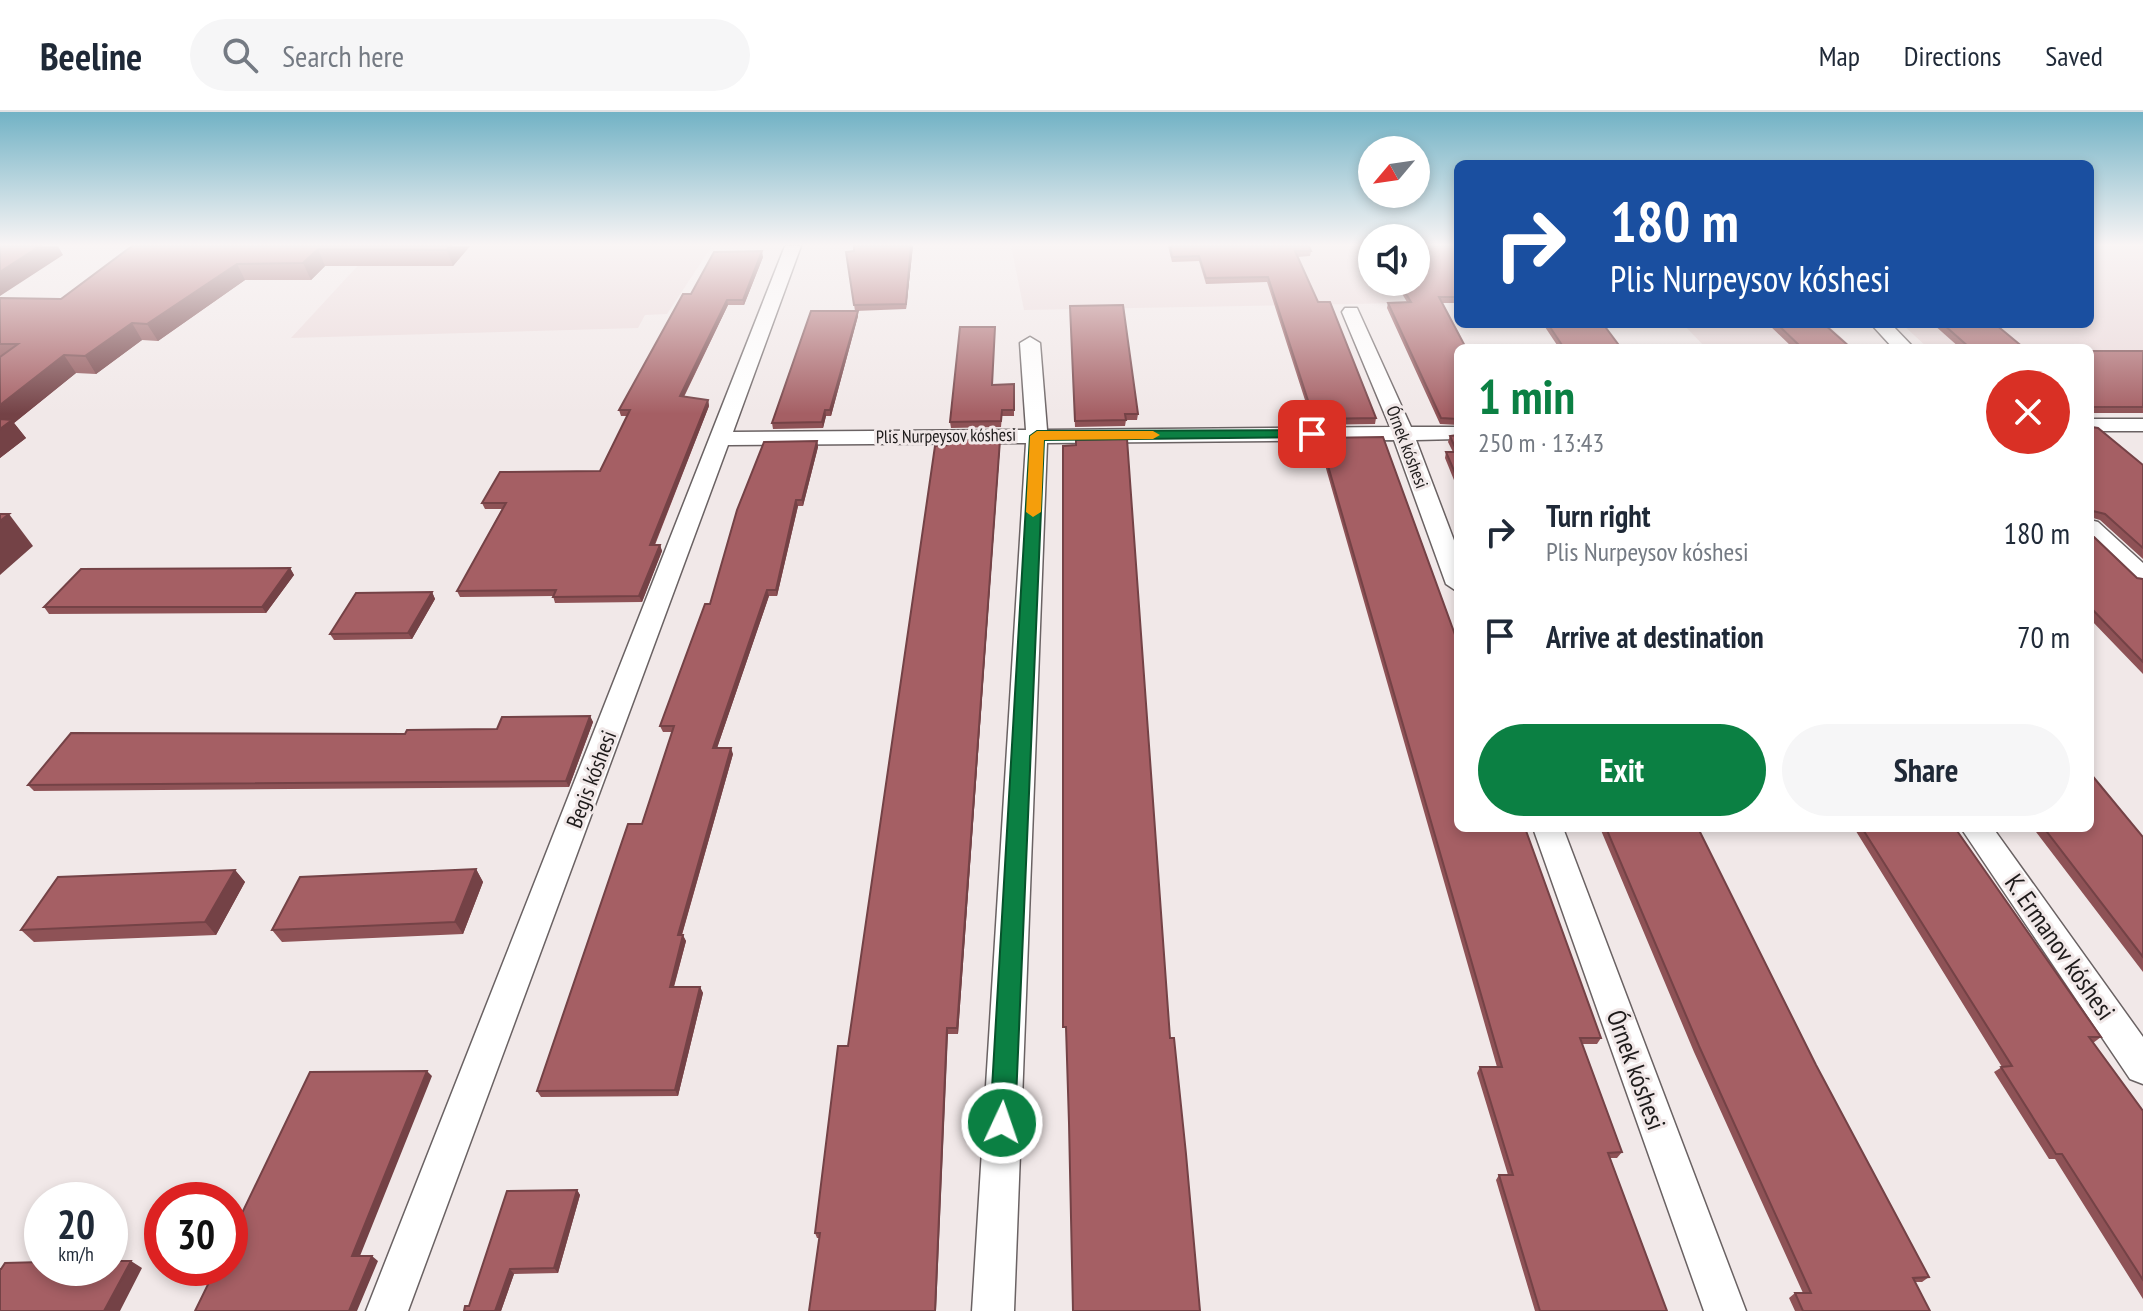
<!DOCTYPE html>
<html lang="en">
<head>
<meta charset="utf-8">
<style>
  :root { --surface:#fff; --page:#f6f6f7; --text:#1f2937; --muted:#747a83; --line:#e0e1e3; --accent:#0b8043 }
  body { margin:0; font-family:"PT Sans Narrow",sans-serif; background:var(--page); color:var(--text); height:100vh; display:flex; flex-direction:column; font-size:30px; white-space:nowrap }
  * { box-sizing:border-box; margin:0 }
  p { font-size:26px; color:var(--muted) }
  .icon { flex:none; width:44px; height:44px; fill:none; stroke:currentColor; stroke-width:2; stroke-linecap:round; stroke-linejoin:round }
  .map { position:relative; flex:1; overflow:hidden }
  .side { position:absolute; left:1454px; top:232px; width:640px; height:488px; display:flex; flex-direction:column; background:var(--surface); border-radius:12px; box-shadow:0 4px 12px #0003 }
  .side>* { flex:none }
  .top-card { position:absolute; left:1454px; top:48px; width:640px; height:168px; border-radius:12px; box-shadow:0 4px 12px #0003; background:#1a4fa0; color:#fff; overflow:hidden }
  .needle { width:52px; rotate:241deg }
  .controls { position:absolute; left:1358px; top:24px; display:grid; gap:16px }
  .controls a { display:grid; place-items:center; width:72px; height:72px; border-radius:50%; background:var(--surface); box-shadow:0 4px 12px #0003; font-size:40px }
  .speed { position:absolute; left:24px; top:1070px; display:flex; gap:16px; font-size:40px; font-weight:700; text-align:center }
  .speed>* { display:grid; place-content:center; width:104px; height:104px; border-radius:50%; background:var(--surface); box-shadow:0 4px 12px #0003; line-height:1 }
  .speed small { font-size:20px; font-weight:400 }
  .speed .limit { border:12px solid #d22; background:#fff; color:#111 }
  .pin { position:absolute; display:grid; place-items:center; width:68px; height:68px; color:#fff; margin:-34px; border-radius:16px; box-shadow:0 4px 12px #0006 }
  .me { position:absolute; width:88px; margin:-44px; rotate:3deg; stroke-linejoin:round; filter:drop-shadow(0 0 6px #0008) }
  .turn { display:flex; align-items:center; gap:28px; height:168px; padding:0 24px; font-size:36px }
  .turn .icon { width:104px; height:104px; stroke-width:2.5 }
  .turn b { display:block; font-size:56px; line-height:68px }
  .round { display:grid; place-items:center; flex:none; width:84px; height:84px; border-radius:42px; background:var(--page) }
  .head { display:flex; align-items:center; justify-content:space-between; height:136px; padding:0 24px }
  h1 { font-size:48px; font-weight:700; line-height:60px; color:var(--accent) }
  .cta { display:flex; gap:16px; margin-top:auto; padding:16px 24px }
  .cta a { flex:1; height:92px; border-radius:48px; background:var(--accent); color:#fff; font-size:32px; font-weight:700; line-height:92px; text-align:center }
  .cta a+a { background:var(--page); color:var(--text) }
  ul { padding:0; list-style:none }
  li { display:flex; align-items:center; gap:24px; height:104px; padding:0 24px }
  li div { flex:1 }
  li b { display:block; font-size:30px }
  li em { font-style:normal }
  header { display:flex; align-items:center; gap:48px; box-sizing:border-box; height:112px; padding:0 40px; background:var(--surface); border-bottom:2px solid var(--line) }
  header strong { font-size:38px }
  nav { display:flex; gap:44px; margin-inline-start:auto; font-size:28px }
  .search { width:560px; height:72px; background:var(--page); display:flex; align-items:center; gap:20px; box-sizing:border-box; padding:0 28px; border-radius:44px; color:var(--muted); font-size:30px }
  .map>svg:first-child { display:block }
</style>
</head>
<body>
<header>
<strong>Beeline</strong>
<div class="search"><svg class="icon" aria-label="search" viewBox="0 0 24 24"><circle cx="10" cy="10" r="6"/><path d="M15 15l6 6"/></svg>Search here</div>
<nav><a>Map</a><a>Directions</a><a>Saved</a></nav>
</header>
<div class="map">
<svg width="2143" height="1199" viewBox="0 0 2143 1199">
  <rect width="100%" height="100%" fill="#f1e8e8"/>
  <path fill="#ead8d9" d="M376,134H712L667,202L645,203L638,216L291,226Z
    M1011,134H1372V170H1416L1458,190L1024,198Z
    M2090,134H2143V301H2090V236H1928L1902,212H2090Z
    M1683,212H1827L1853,236H1706Z"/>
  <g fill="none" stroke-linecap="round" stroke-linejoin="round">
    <defs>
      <path id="minor" d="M785,134H801L733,320L1026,318L1020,231L1030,225L1040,231L1047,318L1390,315L1342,200L1345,196H1357L1411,315H1458V327L1416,328L1458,439V480L1446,472L1394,328L1047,331L1014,1199H972L1026,331L728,333L408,1199H366Z
        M1871,212H1891L1914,236H1893Z
        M2090,307H2143V319H2090Z
        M2090,408L2098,410L2143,451V473L2134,470L2090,428Z
        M1533,716H1563L1746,1199H1704Z
        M1961,716H1993L2143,925V972L2130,967Z"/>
    </defs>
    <use href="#minor" stroke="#6a6263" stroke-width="3"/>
    <use href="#minor" fill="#fff" fill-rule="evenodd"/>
  </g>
  <path fill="#8e5256" d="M132,134H470L453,154H325L311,168H245L158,229L142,228L96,262L76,261L14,311L26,326L0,346V186L61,187Z
    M913,134L906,197L855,199L846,140Z
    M1168,134H1309L1311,139L1310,144L1297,145L1318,190L1376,306L1375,312L1313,313L1267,170L1206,172L1199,149L1172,150Z
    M1359,134H1372V143H1363Z
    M1458,134V191H1442L1458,236V313L1440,312L1387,196L1388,191L1407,190L1395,170H1416Z
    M763,145L744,193H728L684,285L708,288L709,294L655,433H660L662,439L642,490L555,491L553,484L460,485L457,479L502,397H485L482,391L600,359L627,304H621L619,298L691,182Z
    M1070,194L1138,302L1137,308H1126L1125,314L1075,315Z
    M858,199V204L831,304H826L823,316L773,317L772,311Z
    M1543,212H1603L1621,236H1559Z
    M1768,212H1824L1851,236H1793Z
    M1933,212H1995L2024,236H1960Z
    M2090,239H2143V301H2090Z
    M1014,272V304H1002L1001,315L951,316L950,310L993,273Z
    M2090,309L2092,315L2143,353V447L2100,408L2093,406V424L2137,466L2143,467V562L2090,507Z
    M1458,323V378L1445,346L1446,340H1453L1448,330L1450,324Z
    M1320,326L1601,926L1597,932H1582L1622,1040L1617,1046H1610L1667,1199H1535L1496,1068L1499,1063H1508L1477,961L1480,955H1497L1319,332Z
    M817,329L818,335L803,394H798L777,484H769L717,636L733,642L682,823L686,829L674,875H700L703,881L678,984L541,985L537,979L642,712L672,620H663L660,614L710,492Z
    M1000,334L958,922H948L819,1126H817L815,1121L848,934Z
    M290,456L294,463L266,501L49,502L44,495Z
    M432,480L435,487L412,527L334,528L330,522Z
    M590,604L593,610L569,675L34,679L28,673L405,622L497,617Z
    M1600,716H1698L1816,953L1929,1165L1922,1170H1915L1930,1199H1795L1789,1186L1795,1181H1803L1694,940Z
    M1854,716H1955L2101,925L2093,931L2143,999V1187L2055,1047H2049L1994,960L2002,955Z
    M2033,716H2090L2143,725V860Z
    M476,757L483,770L463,822L282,830L272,818Z
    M235,758L245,770L216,823L34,830L21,818Z
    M577,1078L580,1083L558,1161L514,1162L501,1199H464L469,1194Z"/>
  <path fill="#744246" d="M40,134H58L63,143L0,184V160Z
    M450,134H470L453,154L447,138Z
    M911,134H913L906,197V192Z
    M318,137L325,154L311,168L303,151Z
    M762,139L763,145L744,193L743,188Z
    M237,152L245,168L158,229L147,212Z
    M727,188L728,193L681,290L680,284Z
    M858,199V204L831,304L830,298Z
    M132,211L142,228L96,262L85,244Z
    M64,243L76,261L14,311L26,326L0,346V293Z
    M708,288L709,294L652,439L650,433Z
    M825,298L826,304L823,316L822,310Z
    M1000,328V334L958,922L957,916Z
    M817,329L818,335L803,394L802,388Z
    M796,388L798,394L777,484L776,478Z
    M9,402L33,434L0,463V409Z
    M660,433L662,439L642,490L639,484Z
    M290,456L294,463L266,501L262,495Z
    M767,478L769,484L715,642L713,636Z
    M432,480L435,487L412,527L408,521Z
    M590,604L593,610L569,675L566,669Z
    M731,636L733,642L680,829L678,823Z
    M476,757L483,770L463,822L455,810Z
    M235,758L245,770L216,823L205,810Z
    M683,823L686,829L672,881L670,875Z
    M700,875L703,881L678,984L675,978Z
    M947,916L948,922L936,1199H935Z
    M427,959L432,964L358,1149L352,1144Z
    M577,1078L580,1083L558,1161L554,1156Z
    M372,1144L378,1149L357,1199H349Z
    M131,1149L142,1156L120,1199H104Z
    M510,1157L514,1162L501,1199H495Z"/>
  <path fill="#a55f64" stroke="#744246" stroke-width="2" d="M0,134H40L0,160Z
    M132,134H450L447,138L318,137L303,151L237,152L147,212L132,211L85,244L64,243L0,293V245L18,232H0V186L61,187Z
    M854,134H911L906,192L854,193L846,140L854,139Z
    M1170,134H1309L1311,139H1295L1318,190H1330L1376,306L1314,307L1268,165L1206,166L1199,144L1172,145Z
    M1362,134H1372V137L1364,138Z
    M1416,134H1458V185H1439L1466,236H1458V307L1441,306L1388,191L1411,190L1399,170H1416Z
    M762,139L743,188H727L680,284L708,288L650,433H660L639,484L553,485L556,478L457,479L506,391H482L500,360L600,359L630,298H619L683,182H691L714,140Z
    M1123,193L1138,302H1125L1126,308L1075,309L1070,194Z
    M811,199H858L830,298H825L822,310L772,311Z
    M1548,212H1603L1621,236H1564Z
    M1777,212H1824L1851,236H1802Z
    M1943,212H1995L2024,236H1970Z
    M960,215H995L992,273L1014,272V298H1002L1001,309L950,310Z
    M2090,239H2143V295H2090Z
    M0,307L12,308L0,317Z
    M2090,309L2092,315L2098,316L2143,353V436L2105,402L2093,399V424L2137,466L2143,467V550L2090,495Z
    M1458,323V368L1446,340H1457L1450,324Z
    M1383,325L1458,531V716H1525L1601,926H1580L1622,1040L1608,1041L1667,1199H1540L1499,1063H1513L1480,955H1502L1320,326Z
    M1127,327L1170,926H1174L1186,1042L1200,1199H1073L1069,1011L1066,915H1063V334L1076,333V328Z
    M949,328H1000L957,916H947L935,1199H809L820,1121H815L838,934H848L935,334L948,333Z
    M817,329L802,388H796L776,478H767L713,636H731L678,823H683L670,875H700L675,978L537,979L628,712H642L674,614H660L705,492H710L737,398L764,330Z
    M0,402H9L0,409Z
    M290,456L262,495H44L81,457Z
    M432,480L408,521L330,522L356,481Z
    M590,604L566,669L28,673L71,621L405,622L407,618L497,617L502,605Z
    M2090,661L2143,725V845L2044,716H2090Z
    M1606,716H1698L1816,953L1929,1165L1913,1166L1930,1199H1803L1795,1181H1811L1699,934Z
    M1862,716H1955L2101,925H2089L2143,999V1168L2062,1042H2056L2001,955L2012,954Z
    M476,757L455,810L272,818L300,765Z
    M235,758L205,810L21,818L58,765Z
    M427,959L352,1144H372L349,1199H195L216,1156H230V1126L310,960Z
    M577,1078L554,1156L510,1157L495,1199H464L465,1194H469L507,1079Z
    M110,1149H131L104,1199H0V1157H1L5,1151L42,1150V1156H110Z"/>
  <linearGradient id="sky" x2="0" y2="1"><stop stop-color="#72b2c5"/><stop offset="0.44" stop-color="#f9f5f5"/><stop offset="1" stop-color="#f9f5f5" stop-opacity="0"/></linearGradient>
  <rect width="2143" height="302" fill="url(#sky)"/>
  <path fill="#0b8043" stroke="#07532c" stroke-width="2" d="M1312,318L1316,319V325L1044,328L1015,1011L1011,1020L1002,1023L993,1020L990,1011L1030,324L1037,319Z"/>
  <path fill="#f59e0b" d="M1037,319H1153L1160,323L1153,327L1044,328L1041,400L1033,405L1026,400L1030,324Z"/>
  <g text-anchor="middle" stroke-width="6" stroke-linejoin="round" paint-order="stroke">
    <g font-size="18" fill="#1e1b1b" stroke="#f1e8e8">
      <text transform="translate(946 324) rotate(-1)" y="6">Plis Nurpeysov kóshesi</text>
      <text transform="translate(1407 335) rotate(69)" y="6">Órnek kóshesi</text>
    </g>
    <g font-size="22" fill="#1e1b1b" stroke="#f1e8e8">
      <text transform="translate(591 667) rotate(-69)" y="8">Begis kóshesi</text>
    </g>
    <g font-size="26" fill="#1e1b1b" stroke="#f1e8e8">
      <text transform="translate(2060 835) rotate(55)" y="9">K. Ermanov kóshesi</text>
      <text transform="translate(1636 958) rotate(70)" y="9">Órnek kóshesi</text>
    </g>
  </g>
</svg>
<div class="controls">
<a><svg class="needle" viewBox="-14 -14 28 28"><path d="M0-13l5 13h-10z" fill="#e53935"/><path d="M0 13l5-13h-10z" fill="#747a83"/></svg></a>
<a><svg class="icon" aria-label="sound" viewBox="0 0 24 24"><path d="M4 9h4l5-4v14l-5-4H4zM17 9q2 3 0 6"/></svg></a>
</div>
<div class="speed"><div>20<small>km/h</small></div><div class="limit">30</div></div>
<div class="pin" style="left:1312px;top:322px;background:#d93025"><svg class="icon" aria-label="arrive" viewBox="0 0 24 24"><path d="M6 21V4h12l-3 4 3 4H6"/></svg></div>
<svg class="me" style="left:1002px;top:1011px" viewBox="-20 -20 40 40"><circle r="17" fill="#0b8043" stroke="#fff" stroke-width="3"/><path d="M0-11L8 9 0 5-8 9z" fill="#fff"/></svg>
<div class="top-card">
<div class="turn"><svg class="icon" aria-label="right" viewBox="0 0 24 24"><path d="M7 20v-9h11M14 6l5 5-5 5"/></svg><div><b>180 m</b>Plis Nurpeysov kóshesi</div></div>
</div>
<section class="side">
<div class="head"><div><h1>1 min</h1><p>250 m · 13:43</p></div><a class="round" style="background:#d93025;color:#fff"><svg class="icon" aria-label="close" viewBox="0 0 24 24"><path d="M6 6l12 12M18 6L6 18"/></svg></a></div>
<ul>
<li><svg class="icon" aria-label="right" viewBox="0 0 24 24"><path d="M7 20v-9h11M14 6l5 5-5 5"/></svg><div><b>Turn right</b><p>Plis Nurpeysov kóshesi</p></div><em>180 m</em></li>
<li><svg class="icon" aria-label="arrive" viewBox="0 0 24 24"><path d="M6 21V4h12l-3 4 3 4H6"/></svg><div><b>Arrive at destination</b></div><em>70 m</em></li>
</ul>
<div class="cta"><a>Exit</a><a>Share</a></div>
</section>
</div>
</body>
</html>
